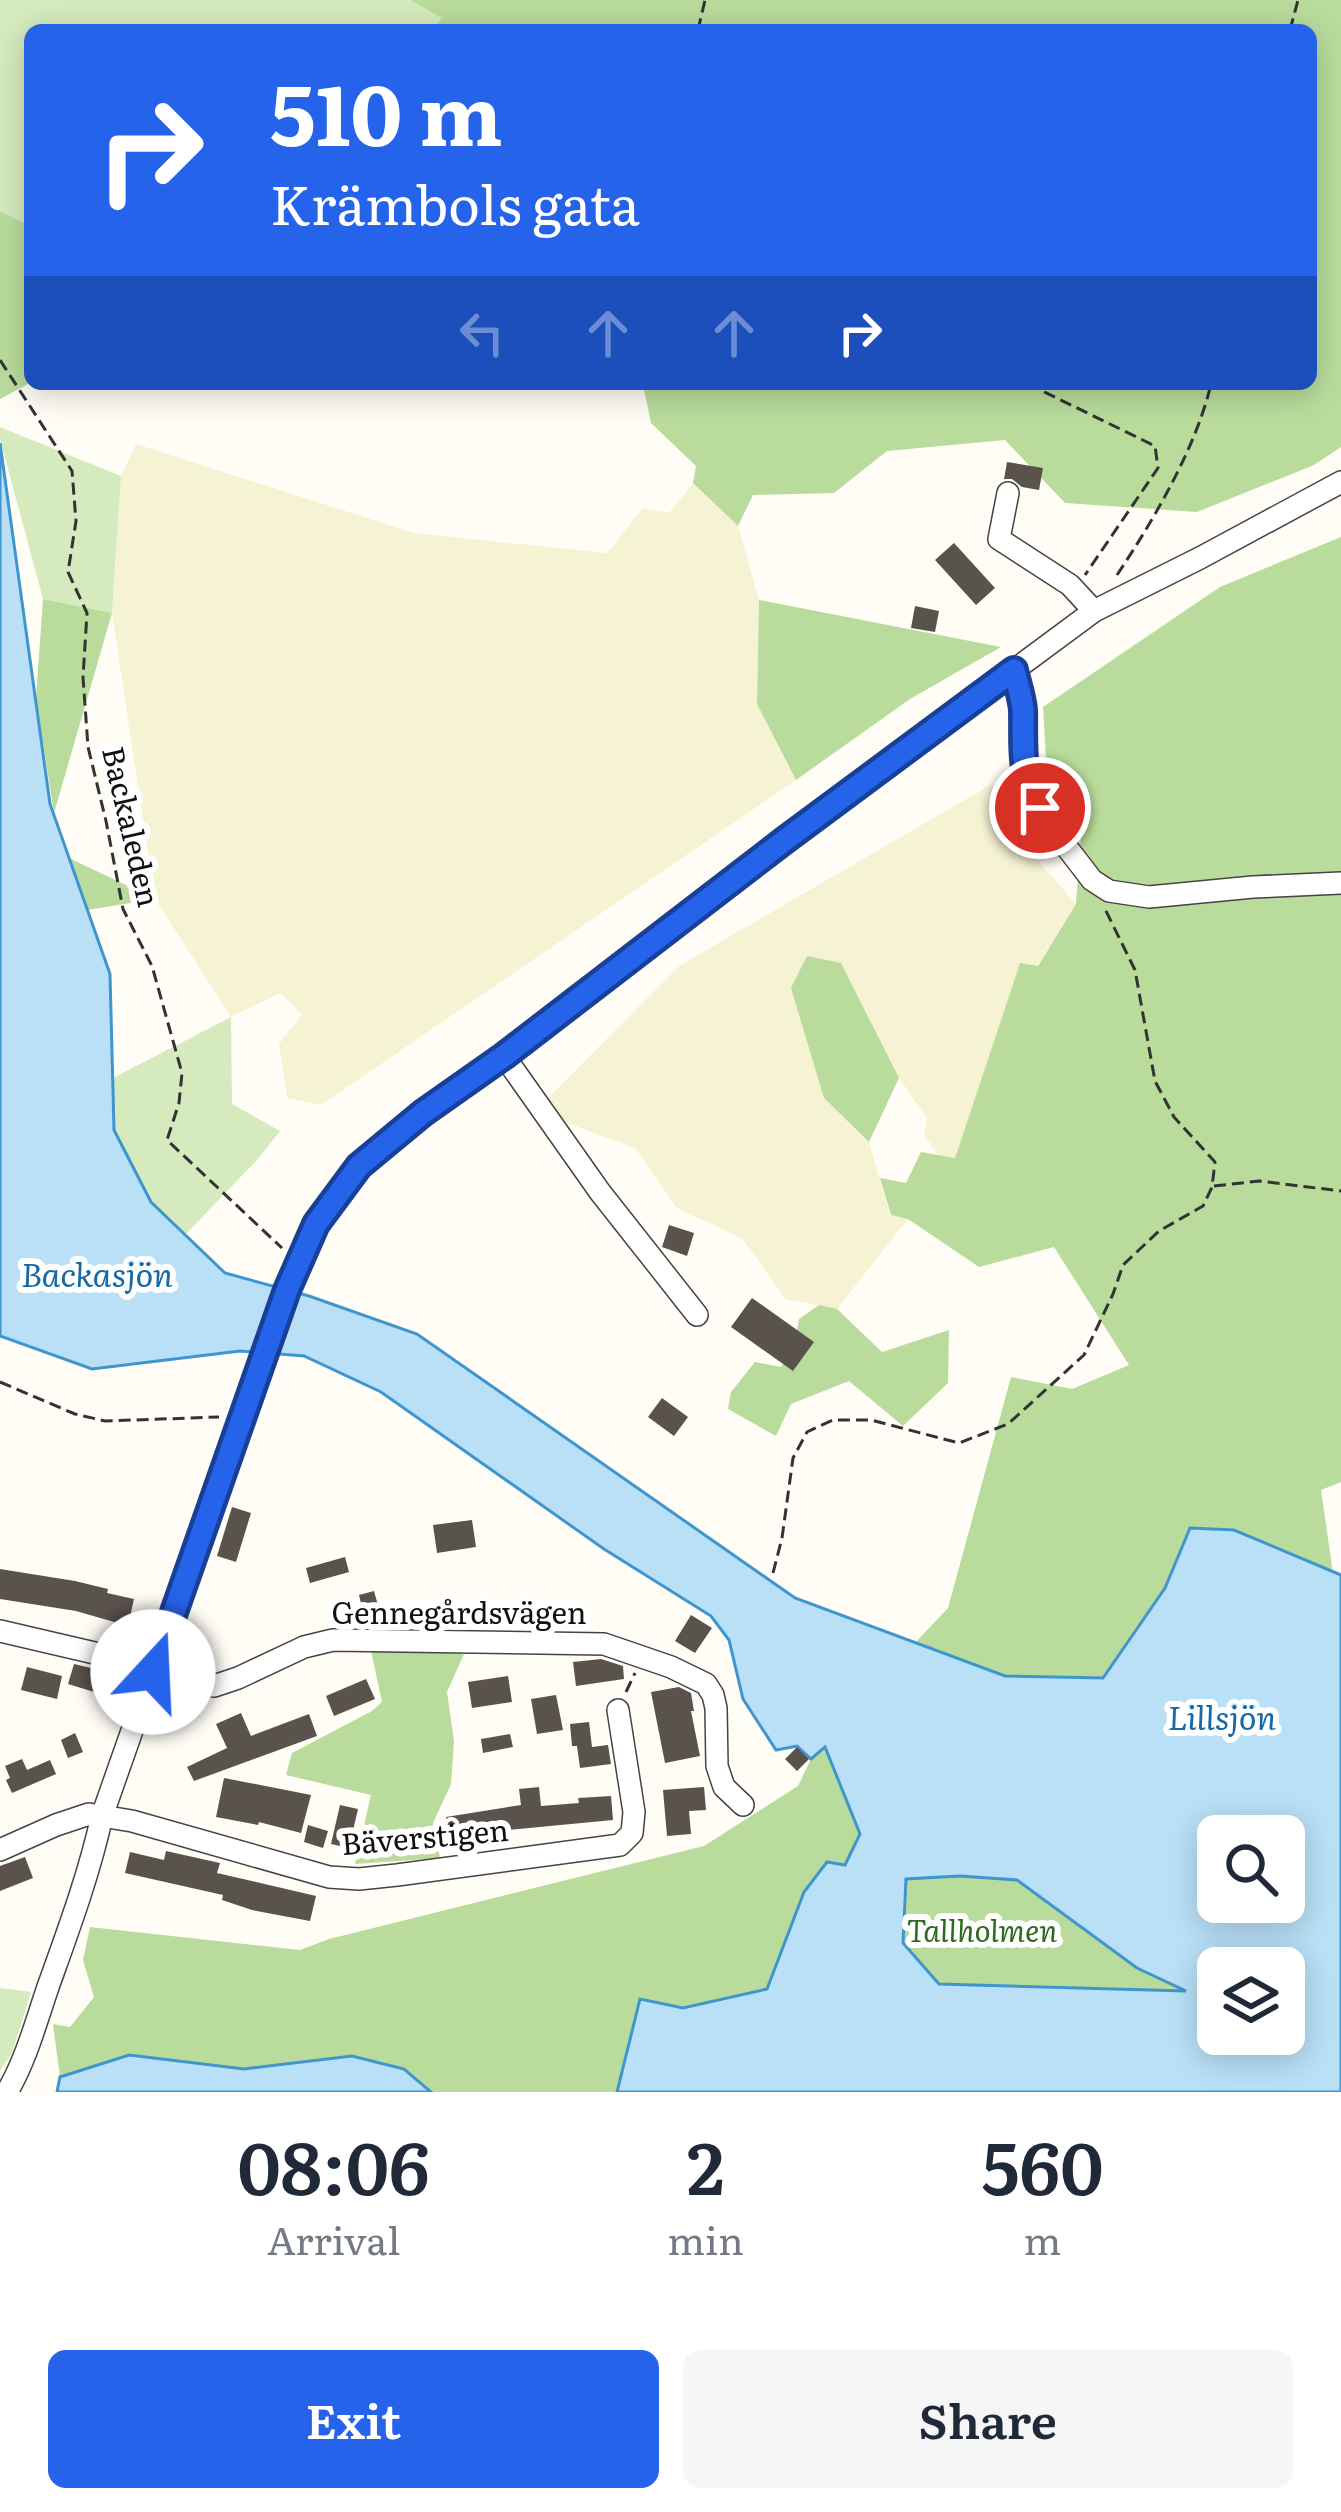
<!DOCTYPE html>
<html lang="en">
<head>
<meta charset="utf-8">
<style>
  :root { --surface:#fff; --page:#f6f6f7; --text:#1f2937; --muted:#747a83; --accent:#2563eb }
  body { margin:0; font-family:Literata,serif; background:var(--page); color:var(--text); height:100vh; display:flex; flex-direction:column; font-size:45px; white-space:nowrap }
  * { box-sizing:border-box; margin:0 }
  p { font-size:39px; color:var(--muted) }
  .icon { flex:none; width:66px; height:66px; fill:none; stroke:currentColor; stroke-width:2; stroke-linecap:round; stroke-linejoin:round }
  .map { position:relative; height:2092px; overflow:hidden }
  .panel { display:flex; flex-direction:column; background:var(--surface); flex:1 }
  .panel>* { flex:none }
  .hud { position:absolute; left:24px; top:24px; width:1293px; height:366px; border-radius:18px; box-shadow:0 6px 30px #0003; background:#2563eb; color:#fff; overflow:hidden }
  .buttons { position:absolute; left:1197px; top:1815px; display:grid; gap:24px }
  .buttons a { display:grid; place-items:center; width:108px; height:108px; border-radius:18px; background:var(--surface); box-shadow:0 6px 30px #0003; font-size:60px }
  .pin { position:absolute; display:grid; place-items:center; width:102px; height:102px; color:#fff; margin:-51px; border:6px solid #fff; border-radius:50%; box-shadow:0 3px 12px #0007 }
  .me { position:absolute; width:132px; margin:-66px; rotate:20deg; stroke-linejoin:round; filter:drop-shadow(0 0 9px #0008) }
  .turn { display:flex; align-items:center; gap:42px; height:252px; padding:0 48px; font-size:54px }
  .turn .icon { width:156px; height:156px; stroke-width:2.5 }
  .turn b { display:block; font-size:84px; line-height:102px }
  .lanes { display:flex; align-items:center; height:114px; padding:0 48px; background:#0003; justify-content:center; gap:60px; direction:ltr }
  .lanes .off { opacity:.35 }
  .eta { display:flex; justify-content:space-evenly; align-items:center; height:204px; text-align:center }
  .eta b { font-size:72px; font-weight:600; line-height:84px }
  .button { display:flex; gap:24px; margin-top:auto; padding:24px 48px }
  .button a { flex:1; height:138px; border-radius:18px; background:var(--accent); color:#fff; font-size:48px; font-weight:600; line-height:138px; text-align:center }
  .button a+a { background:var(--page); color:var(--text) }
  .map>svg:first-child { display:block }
</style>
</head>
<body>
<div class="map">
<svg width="1341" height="2092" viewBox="0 0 1341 2092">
  <rect width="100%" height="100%" fill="#fffdf5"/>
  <path fill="#f6f3d4" d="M136,444L414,533L607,553L643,508L669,513L693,483L738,526L759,600L757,704L796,780L321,1105L287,1098L279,1044L302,1014L280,993L231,1017L155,899L112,613L121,476Z
    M992,784L1003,821L1076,904L1037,966L1020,964L955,1158L938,1155L924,1135L927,1118L899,1078L824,1098L869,1142L890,1215L908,1219L837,1309L785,1299L743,1239L677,1208L635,1148L535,1111L679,966Z"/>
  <path fill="#d5ebbd" d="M0,0H410L443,18L433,30H30V226L0,211Z
    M0,427L121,476L112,613L43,599L0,439Z
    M231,1017L232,1104L280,1131L256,1161L185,1235L151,1202L114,1130L113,1078Z
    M0,1988L31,1992L12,2053L0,2071Z"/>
  <path fill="#b9dc9c" d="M410,0H1341V447L1314,465L1197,512L1065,503L1005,440L887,451L834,493L753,495L738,526L693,483L696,466L651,423L643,384H1311V30H433L442,18Z
    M0,211L30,226V383L0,399Z
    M1341,537V1482L1321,1490L1333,1573L1231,1530L1191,1528L1165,1588L1103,1678L1005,1676L915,1643L948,1608L1011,1377L1072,1389L1129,1365L1054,1247L979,1267L908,1219L891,1215L880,1178L906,1183L921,1152L955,1158L1020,963L1038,966L1076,904L1081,836L1047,777L1043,707L1220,587Z
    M43,599L112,613L54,813L36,698Z
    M759,600L1001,647L910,699L796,780L757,704Z
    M69,858L155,899L87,910Z
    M807,956L841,963L899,1078L869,1142L824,1098L791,988Z
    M819,1305L837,1309L882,1352L949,1330L948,1383L903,1426L849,1381L791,1404L776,1436L728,1409L731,1392L755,1362L781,1367L796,1335L799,1319Z
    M370,1646L464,1654L447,1692L454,1741L451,1784L433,1823L440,1858L355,1864L371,1795L286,1775L292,1753L372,1711L382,1702Z
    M824,1746L860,1834L845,1866L804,1892L767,1989L683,2008L640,2000L617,2092H431L404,2069L352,2056L244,2069L129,2055L60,2077L53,2024L70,2027L94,1997L83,1960L90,1927L300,1950L329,1939L704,1846L798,1786L811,1759Z
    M960,1876L1017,1880L1137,1968L1190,1992L939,1984L903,1943L905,1879Z"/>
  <path fill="#b9e0f7" stroke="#3f96cf" stroke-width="3" fill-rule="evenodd" d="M0,443L50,804L110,974L114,1130L151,1202L225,1273L309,1296L417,1334L795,1598L1005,1676L1103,1678L1165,1588L1190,1528L1234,1530L1341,1575V2092H617L640,1999L683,2008L767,1989L804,1892L827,1862L845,1865L860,1834L825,1747L811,1759L797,1746L776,1750L743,1699L729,1640L711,1616L604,1549L381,1392L304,1356L240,1351L92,1369L0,1336ZM1218,1836H1284V1902H1218ZM960,1876L1017,1880L1137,1968L1186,1991L939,1984L903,1943L906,1879ZM1218,1968H1284V2034H1218Z
    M129,2055L244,2069L352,2056L404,2069L431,2092H57L60,2077Z"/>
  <path fill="#5a524d" d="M1007,462L1043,468L1039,490L1022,487L1012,479H1004Z
    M954,543L995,588L976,605L935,560Z
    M915,606L939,611L935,632L911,628Z
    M669,1225L694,1233L687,1256L662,1247Z
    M752,1298L814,1342L793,1371L731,1327Z
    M662,1398L688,1417L674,1436L648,1417Z
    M232,1507L251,1513L236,1562L217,1556Z
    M472,1520L476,1547L437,1553L433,1525Z
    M345,1557L349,1572L310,1583L306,1568Z
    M0,1569L75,1581L108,1589L107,1593L134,1599L128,1626L76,1611L0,1599Z
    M374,1591L379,1609L363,1612L359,1595Z
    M691,1615L712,1628L695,1653L675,1641Z
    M601,1659L623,1666L624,1679L576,1686L573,1662Z
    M74,1664L121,1675L114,1698L68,1684Z
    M27,1667L62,1676L57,1699L21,1690Z
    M508,1676L512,1702L472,1708L468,1682Z
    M366,1679L375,1699L334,1716L326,1696Z
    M679,1687L691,1693L694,1711H691L700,1756L665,1763L651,1692Z
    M556,1695L563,1730L537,1734L531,1699Z
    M241,1713L251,1736L309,1714L317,1736L194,1781L187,1767L227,1748L216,1724Z
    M589,1722L592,1747L608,1745L611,1764L580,1768L577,1746H572L570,1724Z
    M75,1733L83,1752L68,1758L61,1740Z
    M510,1734L513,1747L483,1753L481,1739Z
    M797,1747L809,1759L797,1771L785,1759Z
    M22,1759L27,1770L50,1760L56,1774L12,1793L6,1780L10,1778L5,1766Z
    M224,1778L311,1795L301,1833L259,1822L258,1825L216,1817Z
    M539,1787L541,1806L579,1803L578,1798L611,1796L613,1820L508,1830L509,1834L450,1843L446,1817L521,1805L519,1789Z
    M704,1787L706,1810L689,1811L691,1834L667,1836L663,1790Z
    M340,1805L358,1809L349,1848L331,1844Z
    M308,1825L328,1831L323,1848L304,1842Z
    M166,1851L220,1863L217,1873L316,1896L310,1921L252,1910L222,1900L223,1895L125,1873L130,1852L164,1860Z
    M25,1857L33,1878L0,1891V1866Z"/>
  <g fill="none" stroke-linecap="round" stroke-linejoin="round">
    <defs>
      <path id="minor" d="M1008,493L999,539L1070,585L1094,611
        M1014,670L1023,704L1021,752L1027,787L1052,828L1092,880L1109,891L1149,897L1253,887L1341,883
        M504,1056L600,1192L697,1315
        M0,1631L116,1658L187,1682L214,1686L238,1678L304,1647L333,1640L604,1644L671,1667L706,1684L713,1695L716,1708L717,1766L724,1787L743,1805
        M0,1850L56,1825L89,1814L132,1821L329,1877L359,1879L397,1875L620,1845L632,1833L634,1812L618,1710
        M7,2092C26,2060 36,2022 48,1987C68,1931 89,1875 102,1816L287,1290L316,1224L359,1166L423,1113L504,1056L785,840L1094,611L1200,558L1341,482"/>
    </defs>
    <use href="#minor" stroke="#444" stroke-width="24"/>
    <path stroke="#333" stroke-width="3" stroke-dasharray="12 6" stroke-linecap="butt" d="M698,30L705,0
      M1290,30L1298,0
      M0,360L72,471L76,521L68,572L87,613L83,677L88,747L106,821L123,909L152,966L182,1073L179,1103L167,1140L282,1248
      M1028,384L1155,446L1158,468L1085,575
      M1117,575C1153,521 1196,448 1211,384
      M1214,1186L1259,1181L1341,1191
      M0,1382L75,1414L105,1421L219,1417
      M773,1573L782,1538L793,1458L807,1432L833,1420H871L959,1443L1008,1424L1084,1355L1113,1294L1123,1265L1159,1231L1203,1206L1212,1187L1215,1162L1174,1117L1155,1081L1135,970L1105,909
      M626,1692L635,1673"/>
    <use href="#minor" stroke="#fff" stroke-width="21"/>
  </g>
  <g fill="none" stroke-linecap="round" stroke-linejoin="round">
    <defs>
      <path id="route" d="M153,1672L287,1290L316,1224L359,1166L423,1113L504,1056L785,840L1014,670C1017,683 1022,697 1023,710C1024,748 1019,773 1040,808"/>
    </defs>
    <use href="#route" stroke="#184099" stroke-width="30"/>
    <use href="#route" stroke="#2563eb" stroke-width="21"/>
  </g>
  <g text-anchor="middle" stroke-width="12" stroke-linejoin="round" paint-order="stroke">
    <g font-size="30" fill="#111" stroke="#fff">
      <text transform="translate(130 827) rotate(77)" y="10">Backaleden</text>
      <text x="459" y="1624">Gennegårdsvägen</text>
      <text transform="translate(425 1838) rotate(-5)" y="10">Bäverstigen</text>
    </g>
    <g font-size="30" font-style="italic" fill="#2f6b1f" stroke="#fff">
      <text x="982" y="1942">Tallholmen</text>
    </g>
    <g font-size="33" font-style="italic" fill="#1768a6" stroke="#fff">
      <text x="97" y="1287">Backasjön</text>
      <text x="1222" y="1730">Lillsjön</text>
    </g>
  </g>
</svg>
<div class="buttons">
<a><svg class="icon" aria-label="search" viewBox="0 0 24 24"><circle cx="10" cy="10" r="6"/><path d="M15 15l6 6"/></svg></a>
<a><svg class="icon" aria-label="layers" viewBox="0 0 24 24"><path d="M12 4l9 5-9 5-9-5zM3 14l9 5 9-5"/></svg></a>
</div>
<div class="pin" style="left:1040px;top:808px;background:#d93025"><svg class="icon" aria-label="arrive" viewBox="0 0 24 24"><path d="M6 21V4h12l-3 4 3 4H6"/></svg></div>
<svg class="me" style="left:153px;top:1672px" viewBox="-20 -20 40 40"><circle r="19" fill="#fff"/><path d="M0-13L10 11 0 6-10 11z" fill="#2563eb"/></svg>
<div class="hud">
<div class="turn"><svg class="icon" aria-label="right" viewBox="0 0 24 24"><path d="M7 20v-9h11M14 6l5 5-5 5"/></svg><div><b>510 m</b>Krämbols gata</div></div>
<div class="lanes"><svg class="icon off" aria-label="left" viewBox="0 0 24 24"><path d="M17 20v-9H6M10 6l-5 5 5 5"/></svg><svg class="icon off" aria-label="ahead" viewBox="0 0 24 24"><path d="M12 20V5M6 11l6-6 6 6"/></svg><svg class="icon off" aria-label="ahead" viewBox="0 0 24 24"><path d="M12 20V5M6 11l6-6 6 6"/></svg><svg class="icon" aria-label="right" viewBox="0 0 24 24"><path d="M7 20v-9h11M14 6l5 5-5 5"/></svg></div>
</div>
</div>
<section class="panel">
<div class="eta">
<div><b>08:06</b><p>Arrival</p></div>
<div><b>2</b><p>min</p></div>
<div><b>560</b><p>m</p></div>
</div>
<div class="button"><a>Exit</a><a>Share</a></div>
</section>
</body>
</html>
